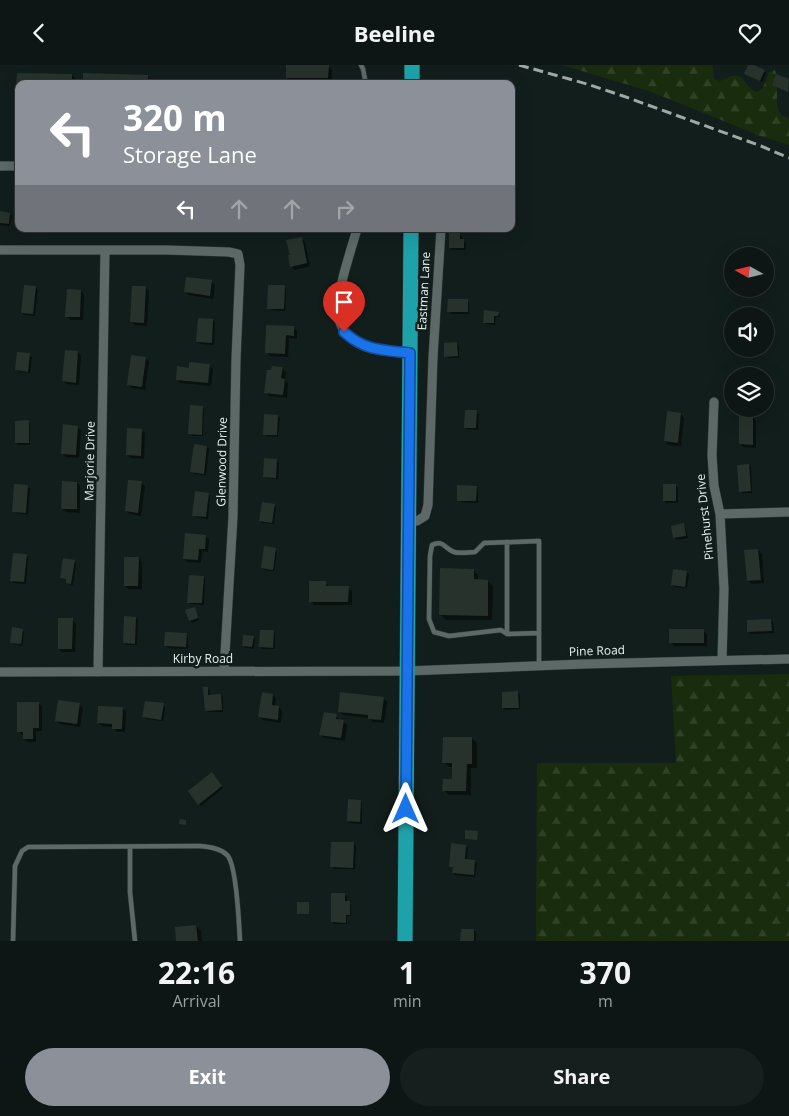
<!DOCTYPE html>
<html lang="en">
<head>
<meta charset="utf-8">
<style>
  :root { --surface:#0e1615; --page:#171f1e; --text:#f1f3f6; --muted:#9b9fa0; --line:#2e3534; --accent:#8c9099 }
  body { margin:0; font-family:"Open Sans",sans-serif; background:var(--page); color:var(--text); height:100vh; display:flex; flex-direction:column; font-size:19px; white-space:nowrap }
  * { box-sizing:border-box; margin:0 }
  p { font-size:16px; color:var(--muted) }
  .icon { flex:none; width:28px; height:28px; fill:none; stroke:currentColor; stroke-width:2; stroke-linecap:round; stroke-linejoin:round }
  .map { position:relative; height:876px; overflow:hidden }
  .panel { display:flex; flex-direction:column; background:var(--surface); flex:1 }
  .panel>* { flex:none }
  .guide { position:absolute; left:15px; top:15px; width:500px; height:152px; border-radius:10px; box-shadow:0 5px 20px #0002,0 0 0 1px var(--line); background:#8c9099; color:#fff; overflow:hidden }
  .needle { width:32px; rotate:278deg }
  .tools { position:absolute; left:724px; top:182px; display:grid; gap:10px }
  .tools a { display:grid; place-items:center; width:50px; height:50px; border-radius:50%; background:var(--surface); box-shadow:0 5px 20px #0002,0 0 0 1px var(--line); font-size:25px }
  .pin { position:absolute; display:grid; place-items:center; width:42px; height:42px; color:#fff; margin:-51px -21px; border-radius:50% 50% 50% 0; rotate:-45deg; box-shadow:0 0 5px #0007 }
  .pin .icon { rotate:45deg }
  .me { position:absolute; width:55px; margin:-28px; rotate:0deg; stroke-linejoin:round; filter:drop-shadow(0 0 4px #0008) }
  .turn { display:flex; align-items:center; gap:18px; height:105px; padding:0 25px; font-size:22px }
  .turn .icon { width:65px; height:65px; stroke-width:2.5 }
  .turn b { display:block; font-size:35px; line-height:42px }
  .lanes { display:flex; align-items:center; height:48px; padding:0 25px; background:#0003; justify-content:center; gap:25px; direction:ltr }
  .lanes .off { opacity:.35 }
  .eta { display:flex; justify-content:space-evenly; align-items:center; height:85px; text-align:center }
  .eta b { font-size:30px; font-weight:700; line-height:35px }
  .action { display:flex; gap:10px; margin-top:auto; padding:10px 25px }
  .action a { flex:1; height:58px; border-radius:30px; background:var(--accent); color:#fff; font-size:20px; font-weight:700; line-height:58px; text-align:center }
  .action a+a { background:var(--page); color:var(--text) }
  header { display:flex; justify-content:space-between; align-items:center; height:65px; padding:0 25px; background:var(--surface); font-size:22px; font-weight:700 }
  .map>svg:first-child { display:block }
</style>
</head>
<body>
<header><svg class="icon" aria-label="back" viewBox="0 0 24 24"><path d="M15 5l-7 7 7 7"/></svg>Beeline<svg class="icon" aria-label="heart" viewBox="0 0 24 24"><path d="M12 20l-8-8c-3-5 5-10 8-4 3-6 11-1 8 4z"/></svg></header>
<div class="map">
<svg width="789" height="876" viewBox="0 0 789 876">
  <defs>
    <pattern id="forest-firs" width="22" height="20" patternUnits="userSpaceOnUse" patternTransform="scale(1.25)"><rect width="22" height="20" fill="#1a2c0e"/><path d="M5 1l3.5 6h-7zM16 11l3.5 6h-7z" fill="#304126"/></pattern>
  </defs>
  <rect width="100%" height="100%" fill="#121e1c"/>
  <path fill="url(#forest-firs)" d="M562,0H713L714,14L720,16C747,2 739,19 757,27L763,23L769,7L775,5C780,17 773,43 782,50C784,52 787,52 789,54V80L757,70L746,65L649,26Z
    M789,609V876H536L537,698H676L671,611Z"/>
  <path fill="#0007" d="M750,0L766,8L762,17L746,9Z
    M328,1L332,5V16H290L287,12Z
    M18,9L72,10L75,13V19H19V22Z
    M147,11L151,15V19H84Z
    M0,147L10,149L12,151L10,161L0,160Z
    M460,170L462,172V176L466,178V185H452L450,182Z
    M301,173L305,177L310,201L295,205L291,201V191Z
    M212,217L215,220L213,234L189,230L185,227Z
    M36,222L38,225L35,251L24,250L22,248Z
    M145,222L149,226L147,261L135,260L132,257Z
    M284,222L286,224L285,246L271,245L269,243Z
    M81,226L84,230L83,255H70L66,251Z
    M467,236L469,238V249H451L449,246Z
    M498,248L500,252H496L495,260L486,259L484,257Z
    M213,255L215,258L214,280L200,279L197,277Z
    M293,262L297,266V274L289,273L288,292L270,291L266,287Z
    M457,279L459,281V293H448L445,291Z
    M78,287L81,291L79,320L67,319L64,316Z
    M30,290L32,292L30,308L18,307L16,304Z
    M145,293L149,296L145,325L132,323L128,320Z
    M209,300L213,304L211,321L180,318L177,314L190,304Z
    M282,303L286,307L285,315L288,318L287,333L269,331L266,327Z
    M202,342L204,344L203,371H192L190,368Z
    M477,347L479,349L478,365L467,364L465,362Z
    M668,348L681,349L684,353L681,381L668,380L665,376Z
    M277,351L280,353L278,372L266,371L264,369Z
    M753,352L756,356V383L744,382L740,379Z
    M28,357L30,359V380H18L16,378Z
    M77,362L81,365L79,393L66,392L62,388Z
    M141,365L145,368L144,394L131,393L127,390Z
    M207,382L209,384L206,410L194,409L192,407Z
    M277,395L279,397L278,414L266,413L264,411Z
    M749,400L751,402L752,428H742L740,426Z
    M141,417L145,421L141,451L130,449L126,446Z
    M77,418L80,421V448L66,447L62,444Z
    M676,420L678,423V438H666L664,435Z
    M28,422L30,424L28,450L15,448L13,446Z
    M476,422L478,424V438L460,437L458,435Z
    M208,429L210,431L208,454L195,452L193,450Z
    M274,440L276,442L274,459L263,458L260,456Z
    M683,459L685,461L688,473L677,475L675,473Z
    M206,471L209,475L208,487L202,486L201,498L188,497L184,494Z
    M275,484L277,486L274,506L264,505L262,503Z
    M758,485L762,489L764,518L752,519L748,516Z
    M26,490L28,492L26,519L14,518L11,515Z
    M139,493L142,497V524H128L125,520Z
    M74,496L76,498L73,520L69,519L67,515L61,513Z
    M473,505L478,510V515L488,516L493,521L492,555H446L441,550Z
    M687,507L689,509L687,523L675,522L672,519Z
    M203,512L205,514L204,540L191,539L189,537Z
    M325,518L329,522H348L352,526V540H314L311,536Z
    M194,544L199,555L192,558L190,555Z
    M136,553L138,555L137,580H126L124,578Z
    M72,555L76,558L75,587H62L59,584Z
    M771,555L773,557L774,568L750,569L748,567Z
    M22,565L24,567L22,581L13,579L11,577Z
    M703,565L707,569V581H674L670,577Z
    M273,566L275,568V584H263L260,582Z
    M186,570L188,572V584L168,583L166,581Z
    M253,572L255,574L254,584L245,583L243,581Z
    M207,623L210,625V631L220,630L223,632V647H208L206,645Z
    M518,627L520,630V644L506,645L503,643Z
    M273,630L276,633L275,642H279L282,646L281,658L263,655L260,652Z
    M383,633L387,637L384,658L373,657L369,653L343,650L340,647Z
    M38,638L42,642V666H36V677H28L24,674V670H22L18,666Z
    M79,639L83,643L80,662L60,659L57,655Z
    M163,640L165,642L163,656L146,654L144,652Z
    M122,643L126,647L125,667H117L113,662L102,661L99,658Z
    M336,650L340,656H343L347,660L345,676L324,673L321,669Z
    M472,673L477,678V703H471V730H449L444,725L453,715V702H449L444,697Z
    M214,711L223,723L201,741L199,739Z
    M360,736L362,738V759L350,758L348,756Z
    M354,779L356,781L355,804H334L332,801Z
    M465,781L468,783L467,796H474L477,798L475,812L455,810L453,808L454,803L450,801Z
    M345,830L347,832V837L351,839V851H347V859H334L332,857Z
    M196,861L201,866L202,876H177Z
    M474,865L476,868V876H461Z"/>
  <path fill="#28322c" d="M286,0H329L328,13H286Z
    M748,0H754L765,5L760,16L744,9Z
    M17,8L72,9V19H19V21H16Z
    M83,8L148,10V19H83Z
    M776,9L789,14L788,27L772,20Z
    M187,14L239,15V19H187Z
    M17,31H19V44H16Z
    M17,55H19V69L16,68Z
    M0,146L10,148L9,159L0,158Z
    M449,168H460V174H464V183H449Z
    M302,172L307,198L290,202L288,190H290L286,175Z
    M186,212L212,215L210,231L184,227Z
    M24,220L36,221L33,249L21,248Z
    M268,220H285L284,244H267Z
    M132,221H146L144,258L130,257Z
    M67,224L81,225L80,252H65Z
    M448,234H468V247H447Z
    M484,245L499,247L498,251H494V258H483Z
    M198,253L213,254L212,278L196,277Z
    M266,260L294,261V271L286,270L285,289L265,288Z
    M457,277L458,291L444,292V278Z
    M65,285L78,286L76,318L62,316Z
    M17,287L30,288L28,307L15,305Z
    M131,290L146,292L142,322L127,320Z
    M189,297L210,299L208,318L176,315L177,301L189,303Z
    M272,301L283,302L281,313L285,314L283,330L264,328L267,305H271Z
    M190,340L203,341L202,370L188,369Z
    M465,345H477L476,363H464Z
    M667,346L681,348L678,378L664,376Z
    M264,349L278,350L277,370H263Z
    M739,351H753V380L739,379Z
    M29,355V378H15V356Z
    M63,359L78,361L76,390L61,389Z
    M127,363L142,364L141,391L126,390Z
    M194,379L207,381L204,409L190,407Z
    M264,393L277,394L276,413L263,412Z
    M749,399L751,426L739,427L737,400Z
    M128,415L142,416L138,448L125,446Z
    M62,416L77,417V444H61Z
    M14,419L28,420L26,448L12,447Z
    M663,419H676V436H663Z
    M457,420L477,421L476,436H457Z
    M195,426L209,428L206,452L192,451Z
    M262,437L275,439L272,458L259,456Z
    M684,458L686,471L673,473L671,461Z
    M185,468L206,470L205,484H199L198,495L183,494Z
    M264,481L276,483L273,505L261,503Z
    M758,484L761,515L747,516L744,485Z
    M13,488L27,489L24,517L10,516Z
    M124,492H139L138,521H124Z
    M63,493L75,495L71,519L66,518V514L60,513Z
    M440,503L474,504V514L488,515V551L439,550Z
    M673,504L687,506L685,522L671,520Z
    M189,510L204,511L202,538H187Z
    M309,516H326V521H349L348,537H309Z
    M195,542L198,553L189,556L185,545Z
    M124,551L136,552L135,579L123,578Z
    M58,553H73L72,584H58Z
    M771,554L772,566L747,567V555Z
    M12,562L23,564L21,579L10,578Z
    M669,564H704V578H669Z
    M260,565H274L273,583L259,582Z
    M165,567L187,568L186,582L164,581Z
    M243,570L254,571L252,582L242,581Z
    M203,622H208V630L221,629L222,645L205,646Z
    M518,626L519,643H502V627Z
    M262,627L273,629L272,640L279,641L278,655L258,652Z
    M340,627L384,632L381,655L368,654V650L338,647Z
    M58,635L80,638L77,659L55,656Z
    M145,636L164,638L161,655L142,652Z
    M17,637H39V663H33V674H23V667H17Z
    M98,641L123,642L122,664H112V659L97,658Z
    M324,647L337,649L336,654L344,655L341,673L319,670Z
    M443,672H472V699H467L466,726H442L443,714H452V698H442Z
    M212,707L222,721L198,740L188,726Z
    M348,734L361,735L360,757L347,756Z
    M180,754L186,755V760L179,759Z
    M465,765L478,766L477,775L465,774Z
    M331,777H354L353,803L330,802Z
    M451,778L466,780L465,794L475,795L474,810L452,808L453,802H449Z
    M331,828H345V836H350V850H346V858L331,857Z
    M297,837H309V849H297Z
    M196,860L198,876H176L175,862Z
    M461,864H474V876H460Z"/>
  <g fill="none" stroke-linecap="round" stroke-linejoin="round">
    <defs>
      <path id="service" d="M361,0L363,4L366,19
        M507,477V569
        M539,601V476L484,478L475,487C469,487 460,489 454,487C445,484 443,474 432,480L430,491L429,554L434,567L449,571L501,565L507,569L539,568
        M130,782V827L135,876
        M13,876L15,801L22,786L28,782L199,781C209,782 221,783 228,791C237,803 239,859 240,876"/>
      <path id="minor" d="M0,101H19
        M357,164C351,186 334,232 339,254C342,269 357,280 372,284C383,287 398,287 410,288
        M0,185H167L229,187L238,189L240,200L236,294L233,451L224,606
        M714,337L712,390L714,421L720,449L724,524L722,595
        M720,449L789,447
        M408,455L417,456L425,451L428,440L433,292L441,164
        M0,607L407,606L584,599L789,594
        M98,607L105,185"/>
      <path id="trunk" d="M412,19V0
        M405,876L411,164"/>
    </defs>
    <use href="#service" stroke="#2f3634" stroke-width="5.5"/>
    <use href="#minor" stroke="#2f3634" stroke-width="10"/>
    <use href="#trunk" stroke="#2f3634" stroke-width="16"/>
    <use href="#service" stroke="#5c6966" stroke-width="4.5"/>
    <use href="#minor" stroke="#5c6966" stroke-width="9"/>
    <use href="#trunk" stroke="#1ea2aa" stroke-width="15"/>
    <path stroke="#9fa8a6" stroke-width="3" stroke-dasharray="10 5" stroke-linecap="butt" d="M519,0L587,19L623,31L761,81L789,93"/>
  </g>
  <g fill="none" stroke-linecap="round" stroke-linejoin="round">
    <defs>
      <path id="route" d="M344,267C365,286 383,285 410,288L406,744"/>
    </defs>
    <use href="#route" stroke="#114b97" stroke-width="12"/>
    <use href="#route" stroke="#1a73e8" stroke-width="9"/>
  </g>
  <g text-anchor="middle" stroke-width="5" stroke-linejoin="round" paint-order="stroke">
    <g font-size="12" fill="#e8f0ee" stroke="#121e1c">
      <text transform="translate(424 226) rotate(-87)" y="4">Eastman Lane</text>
      <text transform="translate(90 396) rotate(-89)" y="4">Marjorie Drive</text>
      <text transform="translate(222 397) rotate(-89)" y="4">Glenwood Drive</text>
      <text transform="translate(705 452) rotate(-96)" y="4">Pinehurst Drive</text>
      <text transform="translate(597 586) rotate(-2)" y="4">Pine Road</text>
      <text x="203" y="598">Kirby Road</text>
    </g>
  </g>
</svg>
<div class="tools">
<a><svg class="needle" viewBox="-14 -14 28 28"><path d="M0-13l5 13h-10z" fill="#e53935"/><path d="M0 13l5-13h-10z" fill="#9b9fa0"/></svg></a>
<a><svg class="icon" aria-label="sound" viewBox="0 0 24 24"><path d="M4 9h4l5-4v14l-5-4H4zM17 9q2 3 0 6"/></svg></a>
<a><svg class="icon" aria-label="layers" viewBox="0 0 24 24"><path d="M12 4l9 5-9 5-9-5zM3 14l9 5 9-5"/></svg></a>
</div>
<div class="pin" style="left:344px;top:267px;background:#d93025"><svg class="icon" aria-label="arrive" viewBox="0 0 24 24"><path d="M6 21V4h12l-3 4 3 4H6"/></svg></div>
<svg class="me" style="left:406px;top:744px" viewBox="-20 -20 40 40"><path d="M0-17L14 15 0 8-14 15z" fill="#1a73e8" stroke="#fff" stroke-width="4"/></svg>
<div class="guide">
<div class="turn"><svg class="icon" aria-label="left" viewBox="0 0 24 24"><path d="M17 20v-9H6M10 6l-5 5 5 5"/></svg><div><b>320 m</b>Storage Lane</div></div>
<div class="lanes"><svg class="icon" aria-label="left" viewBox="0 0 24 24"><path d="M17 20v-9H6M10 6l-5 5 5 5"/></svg><svg class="icon off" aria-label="ahead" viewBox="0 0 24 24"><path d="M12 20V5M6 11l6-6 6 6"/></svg><svg class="icon off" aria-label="ahead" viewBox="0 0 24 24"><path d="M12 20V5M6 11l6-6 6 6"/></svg><svg class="icon off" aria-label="right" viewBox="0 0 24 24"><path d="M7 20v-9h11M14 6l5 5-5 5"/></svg></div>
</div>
</div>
<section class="panel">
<div class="eta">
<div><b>22:16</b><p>Arrival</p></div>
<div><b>1</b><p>min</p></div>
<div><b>370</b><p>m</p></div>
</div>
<div class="action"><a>Exit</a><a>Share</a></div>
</section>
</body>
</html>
